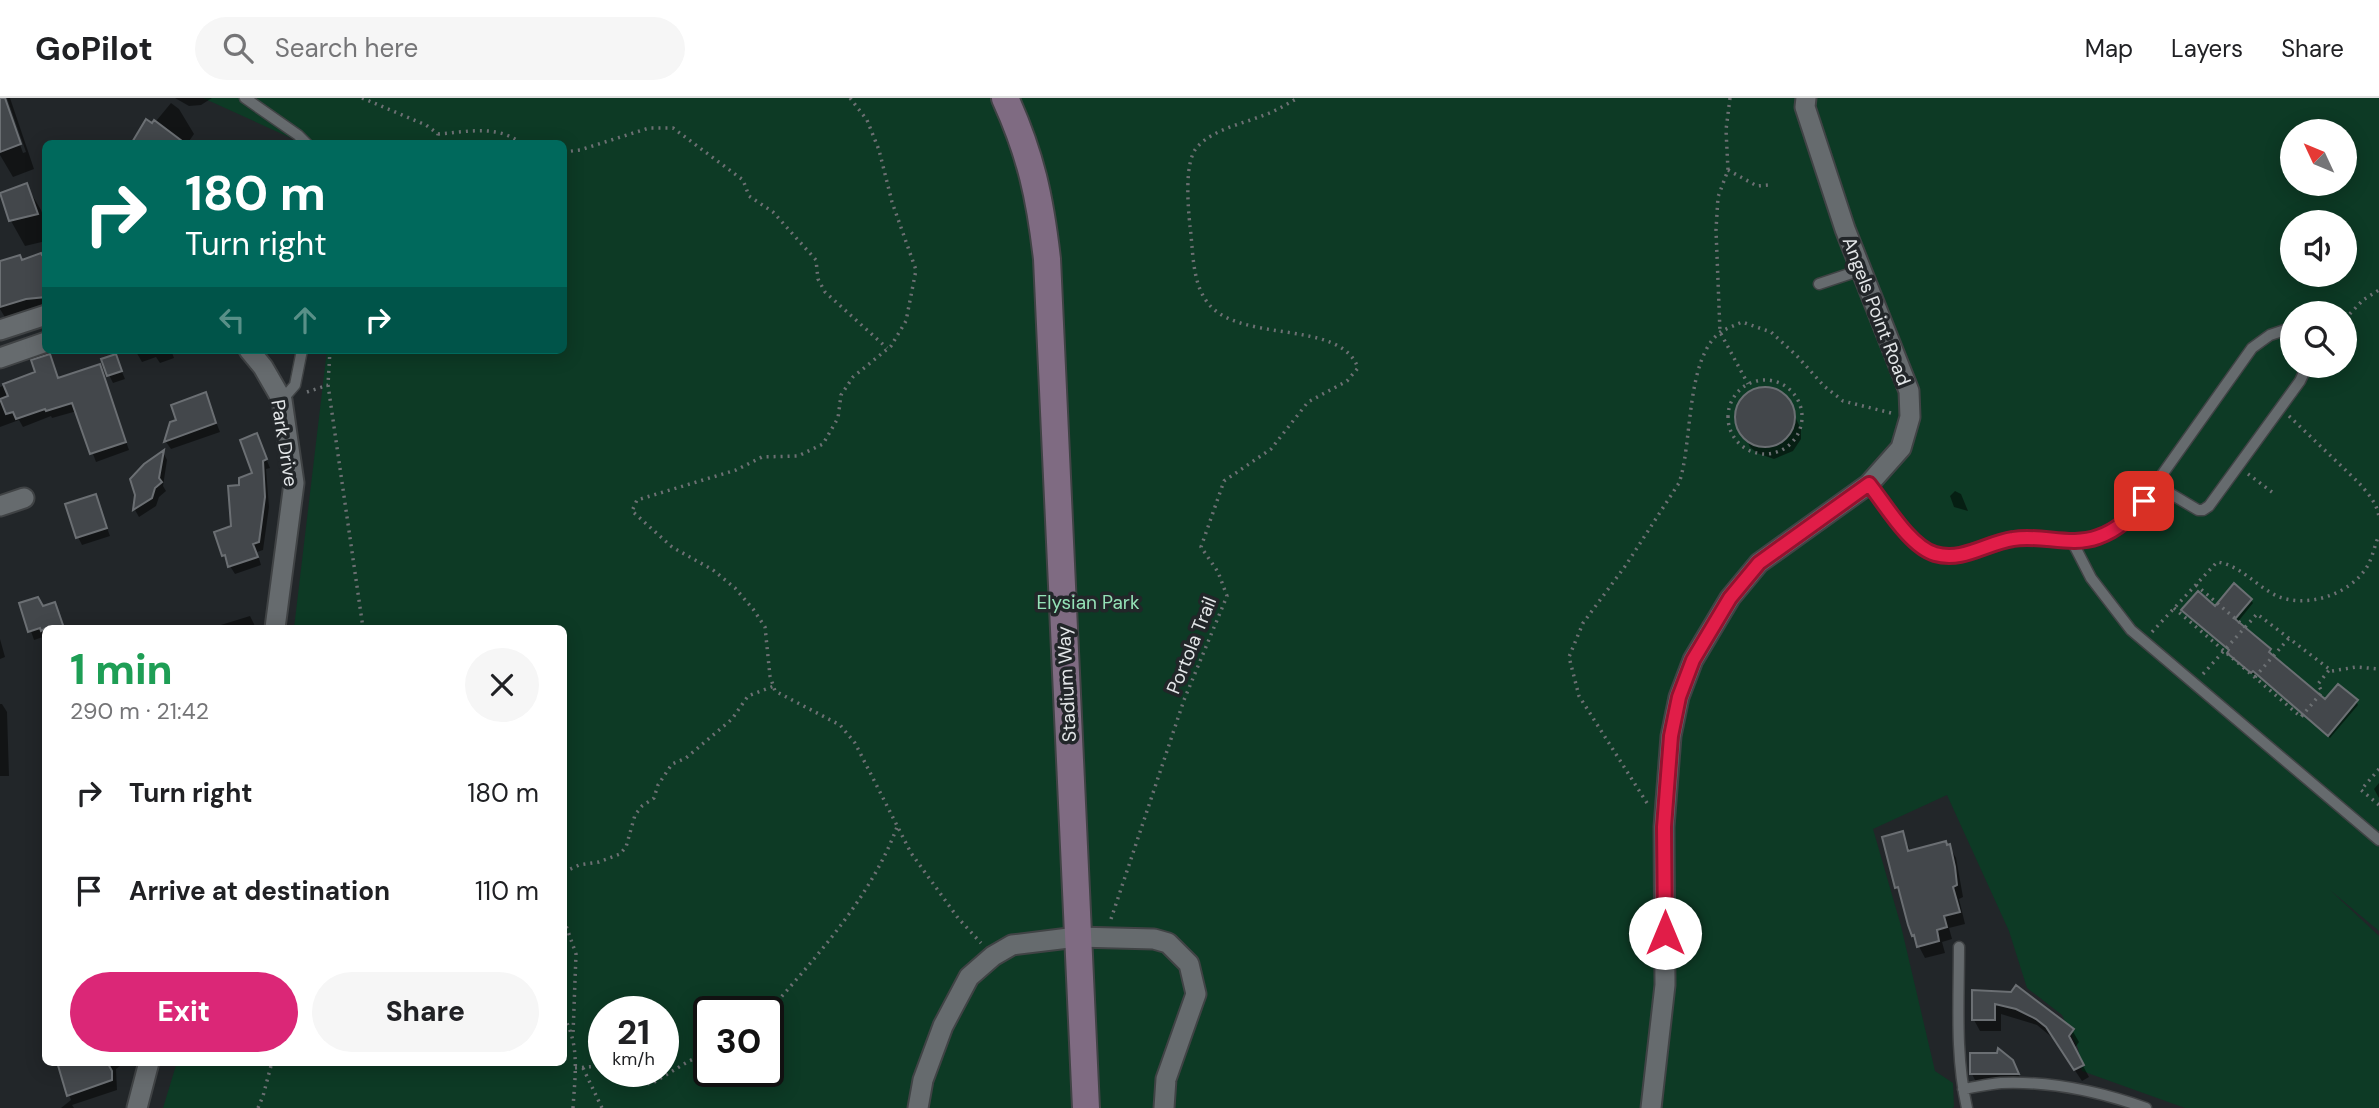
<!DOCTYPE html>
<html lang="en">
<head>
<meta charset="utf-8">
<style>
  :root { --surface:#fff; --page:#f6f6f6; --text:#202124; --muted:#757577; --line:#e0e0e0; --accent:#db2777 }
  body { margin:0; font-family:"DM Sans",sans-serif; background:var(--page); color:var(--text); height:100vh; display:flex; flex-direction:column; font-size:26px; white-space:nowrap }
  * { box-sizing:border-box; margin:0 }
  p { font-size:23px; color:var(--muted) }
  .icon { flex:none; width:38px; height:38px; fill:none; stroke:currentColor; stroke-width:2; stroke-linecap:round; stroke-linejoin:round }
  .map { position:relative; flex:1; overflow:hidden }
  .drawer { position:absolute; left:42px; top:527px; width:525px; height:441px; display:flex; flex-direction:column; background:var(--surface); border-radius:10px; box-shadow:0 4px 18px #0003 }
  .drawer>* { flex:none }
  .top-card { position:absolute; left:42px; top:42px; width:525px; height:214px; border-radius:10px; box-shadow:0 4px 18px #0003; background:#00695c; color:#fff; overflow:hidden }
  .needle { width:46px; rotate:314deg }
  .buttons { position:absolute; left:2280px; top:21px; display:grid; gap:14px }
  .buttons a { display:grid; place-items:center; width:77px; height:77px; border-radius:50%; background:var(--surface); box-shadow:0 4px 18px #0003; font-size:35px }
  .speed { position:absolute; left:588px; top:898px; display:flex; gap:14px; font-size:35px; font-weight:700; text-align:center }
  .speed>* { display:grid; place-content:center; width:91px; height:91px; border-radius:50%; background:var(--surface); box-shadow:0 4px 18px #0003; line-height:1 }
  .speed small { font-size:18px; font-weight:400 }
  .speed .limit { border:4px solid #111; border-radius:10px; background:#fff; color:#111 }
  .pin { position:absolute; display:grid; place-items:center; width:60px; height:60px; color:#fff; margin:-30px; border-radius:14px; box-shadow:0 4px 10px #0006 }
  .me { position:absolute; width:77px; margin:-38px; rotate:0deg; stroke-linejoin:round; filter:drop-shadow(0 0 5px #0008) }
  .turn { display:flex; align-items:center; gap:24px; height:147px; padding:0 28px; font-size:32px }
  .turn .icon { width:91px; height:91px; stroke-width:2.5 }
  .turn b { display:block; font-size:49px; line-height:60px }
  .lanes { display:flex; align-items:center; height:66px; padding:0 28px; background:#0003; justify-content:center; gap:35px; direction:ltr }
  .lanes .off { opacity:.35 }
  .round { display:grid; place-items:center; flex:none; width:74px; height:74px; border-radius:37px; background:var(--page) }
  .overview { display:flex; align-items:center; justify-content:space-between; height:119px; padding:0 28px }
  h1 { font-size:42px; font-weight:800; line-height:52px; color:#1e9e55 }
  .action { display:flex; gap:14px; margin-top:auto; padding:14px 28px }
  .action a { flex:1; height:80px; border-radius:42px; background:var(--accent); color:#fff; font-size:28px; font-weight:800; line-height:80px; text-align:center }
  .action a+a { background:var(--page); color:var(--text) }
  ul { padding:0; list-style:none }
  li { display:flex; align-items:center; gap:21px; height:98px; padding:0 28px }
  li div { flex:1 }
  li b { display:block; font-size:26px }
  li em { font-style:normal }
  header { display:flex; align-items:center; gap:42px; box-sizing:border-box; height:98px; padding:0 35px; background:var(--surface); border-bottom:2px solid var(--line) }
  header strong { font-size:33px }
  nav { display:flex; gap:38px; margin-inline-start:auto; font-size:24px }
  .search { width:490px; height:63px; background:var(--page); display:flex; align-items:center; gap:18px; box-sizing:border-box; padding:0 24px; border-radius:38px; color:var(--muted); font-size:26px }
  .map>svg:first-child { display:block }
</style>
</head>
<body>
<header>
<strong>GoPilot</strong>
<div class="search"><svg class="icon" aria-label="search" viewBox="0 0 24 24"><circle cx="10" cy="10" r="6"/><path d="M15 15l6 6"/></svg>Search here</div>
<nav><a>Map</a><a>Layers</a><a>Share</a></nav>
</header>
<div class="map">
<svg width="2379" height="1010" viewBox="0 0 2379 1010">
  <rect width="100%" height="100%" fill="#222629"/>
  <path fill="#0d3a25" fill-rule="evenodd" d="M203,0H2379V833L2330,792L2379,838V1010H2185L2082,973L2078,950L2062,917L2027,890L2009,833L1947,697L1873,731L1901,828L1935,973L1953,985L1954,1009L1952,1010H163L177,964H564V530H294L327,252H564V46L302,45ZM2292,33H2345V86H2292ZM2292,124H2345V177H2292ZM2292,215H2345V268H2292ZM604,914H663V973H604ZM709,914H768V973H709Z"/>
  <path fill="#0007" d="M0,0H4L23,55L26,54L7,0H10L34,71L13,79L0,57Z
    M175,0H212L201,7L189,8Z
    M171,5L179,11L194,36L187,46H142L152,28Z
    M26,87L41,112L46,126V143L25,148L11,123L2,96Z
    M46,155V204L41,218L9,226L0,211V165L22,163Z
    M135,252H171L174,260L160,265L156,259L142,264Z
    M49,258L59,281L99,268L129,352L96,364L77,313L52,320L51,318L23,329L19,322L0,329V289L37,275Z
    M115,258L125,281L113,285L109,277Z
    M1767,291L1785,299L1801,331V341L1793,353L1774,361L1757,355L1750,349L1737,321L1738,312L1745,300L1757,292Z
    M205,296L220,334L171,351L166,344L171,325L178,323Z
    M257,338L270,370L266,371L269,409L263,452L257,454L261,467L235,476L223,457L233,429L241,389L254,376Z
    M163,354L167,362L163,388L166,393L159,399L156,408L139,419L135,412L137,397Z
    M1955,393L1961,396L1968,413L1954,409L1950,398Z
    M95,398L110,438L82,447L78,439Z
    M2251,502L2253,505L2237,525L2270,552V557L2326,604L2356,603L2358,607L2330,640L2256,575L2254,577L2231,559L2230,554L2183,512L2215,510Z
    M22,506L42,510L54,506L64,530H46V538L34,542Z
    M250,518L256,530H211Z
    M0,541L5,559L0,561Z
    M0,606H2L7,614L9,678H0Z
    M2379,685V700L2374,691Z
    M1902,735L1911,754L1949,748L1956,760L1963,799L1959,801L1965,826L1949,830L1952,841L1942,844L1945,855L1925,860L1913,837L1903,801L1896,789Z
    M1974,894L2072,932L2079,944L2074,951L2089,979L2082,983L2054,941L2037,927L2001,916V933H1980L1974,922Z
    M1998,956L2010,961L2022,983L1976,984L1972,976Z
    M58,964H125L116,971L117,992L72,1007L74,1010H61L71,1002Z"/>
  <path fill="#43474b" stroke="#6b6f73" stroke-width="2" d="M0,0H5L21,46L0,54Z
    M146,21L152,25L154,22L186,46H131Z
    M27,85L38,116L9,123L0,95Z
    M41,155L42,157L46,156V199L26,201L0,209V163L20,157L22,162Z
    M50,256L58,280L100,266L126,344L90,356L72,305L46,313L45,311L16,321L13,314L6,316L0,301L8,298L3,286L35,274L31,262Z
    M116,256L122,273L107,278L101,261Z
    M1735 319a30 30 0 1 1 60 0a30 30 0 1 1-60 0Z
    M206,294L216,325L164,344L170,324L176,322L171,307Z
    M257,335L267,361L263,363L265,399L259,444L253,446L258,459L228,469L225,457L222,458L214,434L231,428L228,388L239,387V380L252,375L240,342Z
    M164,352L159,380L162,384L155,390L152,400L133,412L135,397L130,381L144,366Z
    M96,396L107,430L76,440L65,406Z
    M2234,485L2252,501L2235,521L2271,551L2269,554L2325,601L2338,586L2358,602L2328,638L2253,573L2251,575L2227,555L2229,552L2181,512L2198,493L2215,508Z
    M38,499L43,508L55,504L64,530H46L41,533L40,530L28,534L19,505Z
    M1903,733L1908,753L1946,743L1947,747L1950,746L1955,769L1957,787L1953,789L1960,814L1944,818L1947,829L1937,832L1939,843L1917,849L1914,837L1912,838L1908,827L1898,789L1895,790L1882,739Z
    M2016,887L2074,931L2069,938L2084,967L2074,972L2046,929L2036,921L2016,911L1995,906V922H1972V892L2011,894Z
    M1998,950L2013,962L2019,976H1970V955H1997Z
    M57,964H107L112,973V982L67,998Z"/>
  <g fill="none" stroke-linecap="round" stroke-linejoin="round">
    <defs>
      <path id="service" d="M245,0L298,37L307,46
        M1819,186L1861,172
        M282,302L295,287L302,252
        M1869,386C1883,404 1899,431 1916,445C1949,474 1978,447 2012,441C2032,437 2052,441 2072,443L2091,480L2131,532L2379,742
        M2156,387L2198,412H2203L2209,408L2300,283L2307,268
        M2072,443C2098,440 2111,436 2132,419L2252,250L2270,237L2285,232L2292,237
        M1959,849C1959,902 1955,958 1967,1010
        M1963,991C1976,989 1989,986 2001,985C2049,983 2101,994 2146,1010"/>
      <path id="minor" d="M0,232L46,217
        M249,252L263,269L282,302L294,385L275,530
        M0,260L46,244
        M0,408L24,400
        M137,1010L149,964
        M918,1010L923,982L943,928L969,879L993,858L1012,847L1077,839L1154,841L1168,845L1189,866L1196,896L1166,981L1164,1010
        M1651,1010L1665,887L1664,729L1671,638L1679,599L1693,562L1730,500L1759,465L1869,386L1901,350L1910,319L1909,293L1845,131L1805,9L1806,0"/>
      <path id="secondary" d="M1005,0C1031,57 1040,100 1047,161L1086,1010"/>
    </defs>
    <use href="#service" stroke="#404345" stroke-width="13"/>
    <use href="#minor" stroke="#404345" stroke-width="23"/>
    <use href="#secondary" stroke="#404345" stroke-width="30"/>
    <path stroke="#6c7073" stroke-width="3.5" stroke-dasharray="2 5" stroke-linecap="butt" d="M362,0L426,27L438,36L437,46
      M850,0L867,22L879,52L892,104L916,172L906,223L891,248L853,279L841,297L838,320L823,346L798,358L762,359L736,372L637,402L632,413L672,449L713,472L735,490L753,511L765,529L770,578L775,593L840,627L855,645L911,755L958,820L981,845
      M1730,0L1726,32L1728,72L1718,99L1716,132L1720,234L1748,286
      M438,36C467,34 498,26 522,46
      M564,54L580,52L649,30H673L743,82L749,98L773,114L816,162L818,181L825,194L887,250
      M1728,72L1757,88L1769,87
      M2345,221L2363,202L2379,192
      M330,252L328,287L363,530
      M1728 319a37 37 0 1 1 74 0a37 37 0 1 1-74 0Z
      M307,294L328,287
      M2289,318L2358,384C2367,394 2378,406 2379,420
      M2248,376L2272,394
      M2196,487L2245,529
      M2174,510L2301,619L2322,594L2318,586L2330,571
      M2152,534L2217,464C2240,467 2256,488 2277,498C2307,511 2352,496 2368,467C2373,458 2375,446 2379,437
      M2203,576L2257,516L2332,573L2356,569L2379,571
      M2255,579L2289,540
      M2379,671L2361,692L2379,707
      M1647,705L1579,598L1569,559L1583,525L1626,467L1679,385C1693,346 1685,258 1722,233C1728,230 1735,227 1742,224L1771,234L1797,258L1824,288L1843,303L1891,315
      M564,774L579,767L599,764L620,756L626,749L635,717L642,708L654,700L658,687L672,666L686,660L732,621L748,598L774,588
      M1111,821L1184,602L1227,498L1218,474L1201,449L1224,383L1271,351L1308,304L1347,283L1358,270C1340,219 1234,248 1205,201C1192,181 1193,151 1190,128C1188,109 1184,64 1197,49C1214,31 1242,26 1264,17C1276,13 1287,6 1298,0
      M564,822L576,856L573,936
      M768,914C817,858 871,799 897,729
      M564,919C580,948 575,977 573,1010
      M575,970L599,968L604,971
      M583,970L602,1010
      M608,973L623,981L651,986L689,963L709,954
      M258,1010L263,998L272,964"/>
    <use href="#service" stroke="#666b6e" stroke-width="10"/>
    <use href="#minor" stroke="#666b6e" stroke-width="19"/>
    <use href="#secondary" stroke="#7f6b82" stroke-width="26"/>
  </g>
  <g fill="none" stroke-linecap="round" stroke-linejoin="round">
    <defs>
      <path id="route" d="M1665,835L1664,729L1671,638L1679,599L1693,562L1730,500L1759,465L1869,386C1885,406 1910,449 1935,456C1963,464 1986,445 2013,441C2041,436 2071,449 2098,439C2118,432 2131,419 2144,403"/>
    </defs>
    <use href="#route" stroke="#92132f" stroke-width="18"/>
    <use href="#route" stroke="#e11d48" stroke-width="12"/>
  </g>
  <g text-anchor="middle" stroke-width="7" stroke-linejoin="round" paint-order="stroke">
    <g font-size="19" fill="#e3e6e8" stroke="#222629">
      <text transform="translate(1877 213) rotate(69)" y="7">Angels Point Road</text>
      <text transform="translate(285 345) rotate(81)" y="7">Park Drive</text>
      <text transform="translate(1191 547) rotate(-68)" y="7">Portola Trail</text>
      <text transform="translate(1066 586) rotate(-93)" y="7">Stadium Way</text>
    </g>
    <g font-size="19" fill="#94e2b7" stroke="#222629">
      <text x="1088" y="511">Elysian Park</text>
    </g>
  </g>
</svg>
<div class="buttons">
<a><svg class="needle" viewBox="-14 -14 28 28"><path d="M0-13l5 13h-10z" fill="#e53935"/><path d="M0 13l5-13h-10z" fill="#757577"/></svg></a>
<a><svg class="icon" aria-label="sound" viewBox="0 0 24 24"><path d="M4 9h4l5-4v14l-5-4H4zM17 9q2 3 0 6"/></svg></a>
<a><svg class="icon" aria-label="search" viewBox="0 0 24 24"><circle cx="10" cy="10" r="6"/><path d="M15 15l6 6"/></svg></a>
</div>
<div class="speed"><div>21<small>km/h</small></div><div class="limit">30</div></div>
<div class="pin" style="left:2144px;top:403px;background:#d93025"><svg class="icon" aria-label="arrive" viewBox="0 0 24 24"><path d="M6 21V4h12l-3 4 3 4H6"/></svg></div>
<svg class="me" style="left:1665px;top:835px" viewBox="-20 -20 40 40"><circle r="19" fill="#fff"/><path d="M0-13L10 11 0 6-10 11z" fill="#e11d48"/></svg>
<div class="top-card">
<div class="turn"><svg class="icon" aria-label="right" viewBox="0 0 24 24"><path d="M7 20v-9h11M14 6l5 5-5 5"/></svg><div><b>180 m</b>Turn right</div></div>
<div class="lanes"><svg class="icon off" aria-label="left" viewBox="0 0 24 24"><path d="M17 20v-9H6M10 6l-5 5 5 5"/></svg><svg class="icon off" aria-label="ahead" viewBox="0 0 24 24"><path d="M12 20V5M6 11l6-6 6 6"/></svg><svg class="icon" aria-label="right" viewBox="0 0 24 24"><path d="M7 20v-9h11M14 6l5 5-5 5"/></svg></div>
</div>
<section class="drawer">
<div class="overview"><div><h1>1 min</h1><p>290 m · 21:42</p></div><a class="round"><svg class="icon" aria-label="close" viewBox="0 0 24 24"><path d="M6 6l12 12M18 6L6 18"/></svg></a></div>
<ul>
<li><svg class="icon" aria-label="right" viewBox="0 0 24 24"><path d="M7 20v-9h11M14 6l5 5-5 5"/></svg><div><b>Turn right</b></div><em>180 m</em></li>
<li><svg class="icon" aria-label="arrive" viewBox="0 0 24 24"><path d="M6 21V4h12l-3 4 3 4H6"/></svg><div><b>Arrive at destination</b></div><em>110 m</em></li>
</ul>
<div class="action"><a>Exit</a><a>Share</a></div>
</section>
</div>
</body>
</html>
